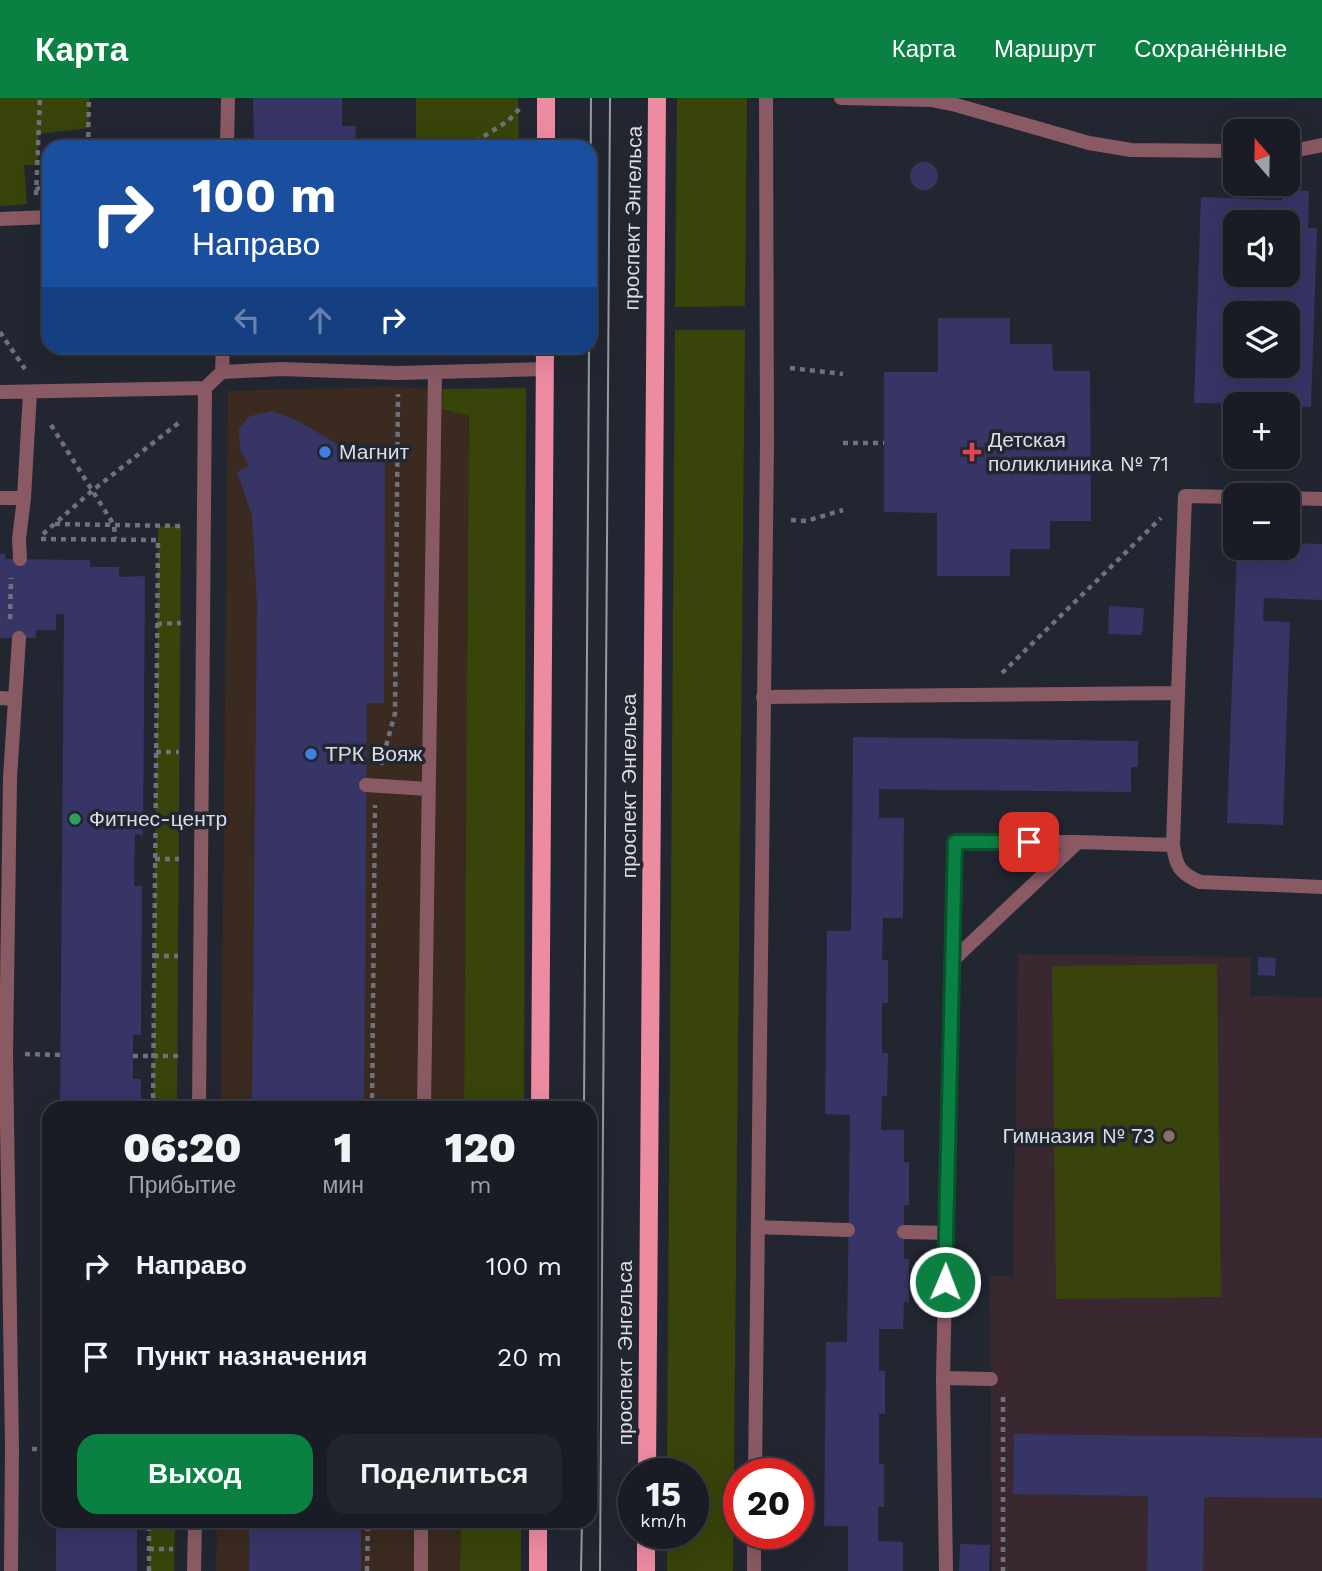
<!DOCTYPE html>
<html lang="ru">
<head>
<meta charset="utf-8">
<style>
  :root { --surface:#1a1c25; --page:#23252d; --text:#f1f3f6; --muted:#9fa1a7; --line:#383a42; --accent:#0b8043 }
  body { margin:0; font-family:"Work Sans",sans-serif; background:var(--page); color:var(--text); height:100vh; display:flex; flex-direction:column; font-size:26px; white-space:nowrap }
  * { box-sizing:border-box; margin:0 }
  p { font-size:23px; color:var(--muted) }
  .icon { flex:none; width:38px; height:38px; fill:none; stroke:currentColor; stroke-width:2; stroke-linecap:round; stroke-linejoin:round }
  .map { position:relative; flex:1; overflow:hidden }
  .sheet { position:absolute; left:42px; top:1003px; width:555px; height:427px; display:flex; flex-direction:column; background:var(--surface); border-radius:21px; box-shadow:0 7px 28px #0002,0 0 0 2px var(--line) }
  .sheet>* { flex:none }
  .guide { position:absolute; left:42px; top:42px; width:555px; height:214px; border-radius:21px; box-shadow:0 7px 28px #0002,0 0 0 2px var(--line); background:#1a4fa0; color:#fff; overflow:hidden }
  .needle { width:46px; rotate:340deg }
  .buttons { position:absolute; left:1223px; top:21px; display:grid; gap:14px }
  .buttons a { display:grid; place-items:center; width:77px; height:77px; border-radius:14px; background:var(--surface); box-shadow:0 7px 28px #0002,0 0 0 2px var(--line); font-size:35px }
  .speed { position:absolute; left:618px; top:1360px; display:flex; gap:14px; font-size:35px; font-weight:700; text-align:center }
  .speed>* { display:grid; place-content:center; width:91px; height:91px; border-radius:50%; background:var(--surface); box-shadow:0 7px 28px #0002,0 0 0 2px var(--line); line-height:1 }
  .speed small { font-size:18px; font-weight:400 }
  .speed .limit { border:10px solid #d22; background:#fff; color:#111 }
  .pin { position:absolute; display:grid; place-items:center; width:60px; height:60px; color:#fff; margin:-30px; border-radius:14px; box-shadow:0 4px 10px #0006 }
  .me { position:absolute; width:77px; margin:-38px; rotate:1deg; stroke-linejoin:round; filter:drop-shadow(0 0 5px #0008) }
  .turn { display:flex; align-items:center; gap:24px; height:147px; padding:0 35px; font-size:32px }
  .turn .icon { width:91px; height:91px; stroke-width:2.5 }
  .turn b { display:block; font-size:49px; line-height:60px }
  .lanes { display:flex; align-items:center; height:66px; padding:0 35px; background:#0003; justify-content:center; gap:35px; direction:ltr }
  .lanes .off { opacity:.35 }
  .eta { display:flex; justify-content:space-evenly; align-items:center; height:119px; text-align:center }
  .eta b { font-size:42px; font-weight:800; line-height:49px }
  .primary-button { display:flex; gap:14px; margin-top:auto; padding:14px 35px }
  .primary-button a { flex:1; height:80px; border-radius:21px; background:var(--accent); color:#fff; font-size:28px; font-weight:800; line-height:80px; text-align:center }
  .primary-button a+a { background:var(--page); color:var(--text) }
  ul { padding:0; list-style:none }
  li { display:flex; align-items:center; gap:21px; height:91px; padding:0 35px }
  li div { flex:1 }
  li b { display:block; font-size:26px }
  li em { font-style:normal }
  header { display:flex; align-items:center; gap:42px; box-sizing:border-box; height:98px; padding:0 35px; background:var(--accent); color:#fff }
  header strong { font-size:33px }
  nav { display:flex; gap:38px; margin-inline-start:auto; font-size:24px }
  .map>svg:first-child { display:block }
</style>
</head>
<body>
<header>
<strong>Карта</strong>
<nav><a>Карта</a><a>Маршрут</a><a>Сохранённые</a></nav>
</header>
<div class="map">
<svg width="1322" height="1473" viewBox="0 0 1322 1473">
  <rect width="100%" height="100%" fill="#222631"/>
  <path fill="#3a2a1f" d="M385,289L443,291L442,311L469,318L464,1010H221L228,293Z
    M217,1423H461L460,1473H216Z"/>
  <path fill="#3a2830" d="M1018,856L1250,859V898L1322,899V1473H992L990,1178H1013Z"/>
  <path fill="#38440a" d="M0,0H89V30L39,36L38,67H24L27,106L0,108Z
    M416,0H518L519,49H416Z
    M677,0H747L745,208L675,209Z
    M675,232H745L733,1473H667V1435H693V1376L667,1375Z
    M286,249V248L374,249L360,257L287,258Z
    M526,290L524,1010H464L469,318L442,311L443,291Z
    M158,428H181L177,1010H153Z
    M1217,866L1221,1199L1056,1201L1052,868Z
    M149,1423H175L174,1473H149Z
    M461,1423H521V1473H460Z"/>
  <path fill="#373566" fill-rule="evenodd" d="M253,0H342V28H356L355,49H254Z
    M910 78a14 14 0 1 1 28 0a14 14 0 1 1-28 0Z
    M1283,92L1309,93L1308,130H1317L1311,309L1288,308V306L1194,305L1201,99L1282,102ZM1236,124H1288V177H1236ZM1236,215H1288V268H1236Z
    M938,220H1010V246H1052L1053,273H1090L1091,423H1050V451H1010V478H937V415L884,414V274H938Z
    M272,313L296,322L357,357L385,362L384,605H367L364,1010H252L257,507L252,418L237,374L249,368L240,351L239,330L250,318Z
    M1288,445L1322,446V502L1264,500L1263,523L1290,524L1283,727L1227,725L1237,450H1288Z
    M0,456H5V461L90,462V469H119V479L145,478L143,737L135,736L134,788H142L141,937H133V981H141V1010H60L64,516H56V532H36V540H0Z
    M1109,508L1144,510L1142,537L1108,536Z
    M853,639L1138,643V669H1131V694L879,691V720H904L903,820H883L882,862H888V905H882V955H888L887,998H882L881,1032H904V1064H909V1107H904V1161H909V1204H904L903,1231H879V1273H885V1316H879V1366H884V1409H878V1443L903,1444V1473H848V1428H824L826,1244H847L850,1017L825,1016L827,833H851Z
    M1258,859L1276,860L1275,878L1258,877Z
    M1014,1336L1322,1340V1400L1204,1399L1203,1473H1147L1148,1398L1013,1396Z
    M56,1423H137V1473H56Z
    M249,1423H361V1473H249Z
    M960,1446L990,1447L989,1473H959Z"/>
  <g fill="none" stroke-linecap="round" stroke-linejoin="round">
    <path stroke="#6f727c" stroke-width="4.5" stroke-dasharray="5 5" stroke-linecap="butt" d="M88,49L89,0
      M467,49L508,23L520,10
      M36,92L49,83
      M36,97L40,0
      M0,234L25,271
      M790,270L843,276
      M51,327L114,427L115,441
      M843,345H884
      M791,422L806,423L843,412
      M55,426L181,428
      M43,436L93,392L181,323
      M41,441L158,442L153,1010
      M10,521L11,480
      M157,526L181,525
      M1002,575L1161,420
      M156,654H179
      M381,667L395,615L398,296
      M155,761H179
      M154,858H178
      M25,956L60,957
      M133,958H178
      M372,1010L375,707
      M1003,1299V1473
      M32,1351H49
      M149,1451H173
      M149,1473V1423
      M367,1473L368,1423"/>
    <path stroke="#8a5a64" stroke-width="14" d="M841,0L931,2L956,7L1089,45L1131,52L1236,53
      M227,49L228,0
      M1288,54L1322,47
      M0,121L49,119
      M222,274L223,248
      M0,294L205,290L222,274L281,271L398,275L545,271
      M0,400H24
      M1288,400L1322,401
      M20,461L19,441L24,400L30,294
      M763,599L1178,595L1185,398L1236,399
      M0,600L14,601
      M366,687L428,691
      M1173,747C1176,769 1180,775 1200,784L1322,789
      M952,863L1078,744
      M199,1010L205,290
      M424,1010L435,274
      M758,1129L848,1132
      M904,1134L946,1135
      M943,1280L991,1281
      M11,1473L12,1350L6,957L10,680L19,540
      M194,1473L195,1423
      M421,1473V1423
      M946,1473L943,1280L955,744H1078L1173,747L1178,595"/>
    <path stroke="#8a5a64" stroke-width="14" d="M755,1376L767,345L766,0
      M754,1473V1435"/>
    <path stroke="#ed8ba1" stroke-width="18" d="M546,49V0
      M540,1010L545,248
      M647,1376L657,0
      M538,1473V1423
      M646,1473V1435"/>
    <path stroke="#969aa2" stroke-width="2" d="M590,173L591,0
      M584,1010L589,248
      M581,1473L582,1423
      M600,1473L610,0"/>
  </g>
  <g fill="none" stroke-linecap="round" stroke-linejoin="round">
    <defs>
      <path id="route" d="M945,1184L955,744H1029"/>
    </defs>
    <use href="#route" stroke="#07532c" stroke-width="18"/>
    <use href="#route" stroke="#0b8043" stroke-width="12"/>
  </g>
  <g fill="#3f7fe0" stroke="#222631" stroke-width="2.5">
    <circle cx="325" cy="354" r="7"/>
    <circle cx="311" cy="656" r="7"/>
  </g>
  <path fill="#e0444e" stroke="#222631" stroke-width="2.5" d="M968.5 343.5h7v7h7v7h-7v7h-7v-7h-7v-7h7z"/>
  <circle fill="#2e9e5b" stroke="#222631" stroke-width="2.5" cx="75" cy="721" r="7"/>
  <circle fill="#8d6e63" stroke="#222631" stroke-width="2.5" cx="1169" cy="1038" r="7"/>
  <g text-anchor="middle" stroke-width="7" stroke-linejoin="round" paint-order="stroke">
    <g font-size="21" fill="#dadde4" stroke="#222631">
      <text transform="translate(633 120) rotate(-89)" y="7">проспект Энгельса</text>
      <text transform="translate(629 688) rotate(-90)" y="7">проспект Энгельса</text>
      <text transform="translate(625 1255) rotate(-90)" y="7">проспект Энгельса</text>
    </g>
    <g font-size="21" fill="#dadde4" stroke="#222631" text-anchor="start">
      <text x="988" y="349">Детская<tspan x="988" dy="24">поликлиника № 71</tspan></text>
      <text x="339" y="361">Магнит</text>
      <text x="325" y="663">ТРК Вояж</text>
      <text x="89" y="728">Фитнес-центр</text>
      <text x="1155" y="1045" text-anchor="end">Гимназия № 73</text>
    </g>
  </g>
</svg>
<div class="buttons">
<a><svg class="needle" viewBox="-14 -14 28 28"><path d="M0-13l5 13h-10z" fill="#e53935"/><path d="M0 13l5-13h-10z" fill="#9fa1a7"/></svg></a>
<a><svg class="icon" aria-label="sound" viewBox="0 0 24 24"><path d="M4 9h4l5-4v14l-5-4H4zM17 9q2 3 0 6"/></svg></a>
<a><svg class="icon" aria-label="layers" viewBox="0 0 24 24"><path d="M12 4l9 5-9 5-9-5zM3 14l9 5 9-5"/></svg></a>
<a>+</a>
<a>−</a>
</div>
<div class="speed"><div>15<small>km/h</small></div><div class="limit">20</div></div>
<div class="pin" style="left:1029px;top:744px;background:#d93025"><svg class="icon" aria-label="arrive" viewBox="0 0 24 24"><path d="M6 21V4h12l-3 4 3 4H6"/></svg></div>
<svg class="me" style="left:945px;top:1184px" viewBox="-20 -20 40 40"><circle r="17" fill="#0b8043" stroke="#fff" stroke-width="3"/><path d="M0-11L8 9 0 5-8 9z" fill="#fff"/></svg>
<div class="guide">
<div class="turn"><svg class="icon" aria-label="right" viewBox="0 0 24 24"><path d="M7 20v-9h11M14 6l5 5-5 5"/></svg><div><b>100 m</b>Направо</div></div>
<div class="lanes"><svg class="icon off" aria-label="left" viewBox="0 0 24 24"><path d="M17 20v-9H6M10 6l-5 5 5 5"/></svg><svg class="icon off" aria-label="ahead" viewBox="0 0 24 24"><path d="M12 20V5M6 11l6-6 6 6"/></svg><svg class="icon" aria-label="right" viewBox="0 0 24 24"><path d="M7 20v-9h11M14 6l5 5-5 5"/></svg></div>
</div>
<section class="sheet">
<div class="eta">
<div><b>06:20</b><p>Прибытие</p></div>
<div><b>1</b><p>мин</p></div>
<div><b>120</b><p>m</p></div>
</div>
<ul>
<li><svg class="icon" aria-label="right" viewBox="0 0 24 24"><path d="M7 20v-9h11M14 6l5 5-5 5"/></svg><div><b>Направо</b></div><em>100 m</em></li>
<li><svg class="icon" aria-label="arrive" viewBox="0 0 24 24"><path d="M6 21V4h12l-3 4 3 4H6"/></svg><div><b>Пункт назначения</b></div><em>20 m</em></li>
</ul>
<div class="primary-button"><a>Выход</a><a>Поделиться</a></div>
</section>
</div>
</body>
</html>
